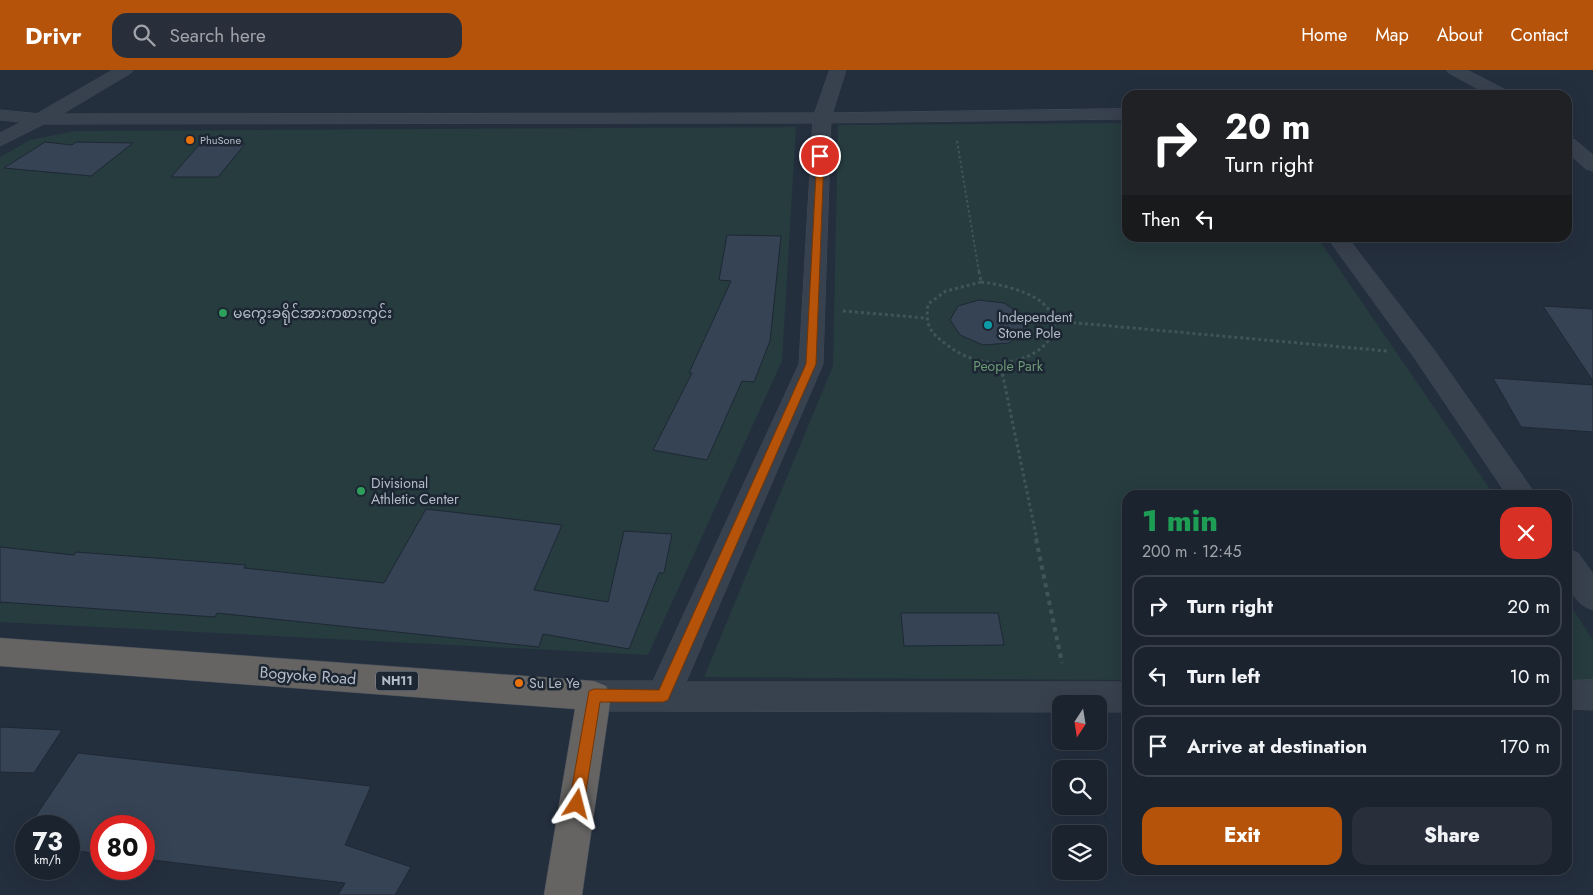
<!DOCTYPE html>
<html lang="en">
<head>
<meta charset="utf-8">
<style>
  :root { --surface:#1b232e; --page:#282f3a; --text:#f1f3f6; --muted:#a0a4aa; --line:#39404a; --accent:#b45309 }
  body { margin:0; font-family:Jost,"Noto Sans Myanmar",sans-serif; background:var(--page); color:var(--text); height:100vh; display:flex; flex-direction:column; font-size:19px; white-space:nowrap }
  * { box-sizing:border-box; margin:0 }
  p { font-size:16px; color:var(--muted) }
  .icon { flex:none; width:28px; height:28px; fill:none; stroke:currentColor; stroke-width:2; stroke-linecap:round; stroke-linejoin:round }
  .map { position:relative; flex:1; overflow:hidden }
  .details { position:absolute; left:1122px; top:420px; width:450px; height:385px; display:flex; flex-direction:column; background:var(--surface); border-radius:15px; box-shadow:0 5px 20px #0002,0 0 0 1px var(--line) }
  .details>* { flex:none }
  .guide { position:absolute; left:1122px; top:20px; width:450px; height:152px; border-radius:15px; box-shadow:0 5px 20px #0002,0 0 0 1px var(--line); background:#202124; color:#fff; overflow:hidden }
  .needle { width:32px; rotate:192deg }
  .controls { position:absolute; left:1052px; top:625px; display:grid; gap:10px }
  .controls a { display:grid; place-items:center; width:55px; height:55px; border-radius:10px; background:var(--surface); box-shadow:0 5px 20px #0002,0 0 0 1px var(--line); font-size:25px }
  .speed { position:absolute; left:15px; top:745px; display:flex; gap:10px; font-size:25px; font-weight:700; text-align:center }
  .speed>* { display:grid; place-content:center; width:65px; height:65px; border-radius:50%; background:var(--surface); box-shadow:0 5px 20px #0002,0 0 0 1px var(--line); line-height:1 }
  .speed small { font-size:12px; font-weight:400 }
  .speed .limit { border:8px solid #d22; background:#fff; color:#111 }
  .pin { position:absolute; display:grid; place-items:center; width:42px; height:42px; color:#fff; margin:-21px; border:2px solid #fff; border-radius:50%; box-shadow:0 1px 5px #0007 }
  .me { position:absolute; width:55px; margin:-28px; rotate:9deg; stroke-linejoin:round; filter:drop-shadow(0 0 4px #0008) }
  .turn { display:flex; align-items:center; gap:18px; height:105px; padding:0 20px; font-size:22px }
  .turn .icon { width:65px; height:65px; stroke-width:2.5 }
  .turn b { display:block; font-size:35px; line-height:42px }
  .then { display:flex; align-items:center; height:48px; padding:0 20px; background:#0003; gap:10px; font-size:19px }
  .round { display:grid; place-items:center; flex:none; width:52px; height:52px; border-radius:15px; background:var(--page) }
  .overview { display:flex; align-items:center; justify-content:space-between; height:85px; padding:0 20px }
  h1 { font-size:30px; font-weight:800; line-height:38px; color:#1e9e55 }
  .button { display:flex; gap:10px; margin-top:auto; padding:10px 20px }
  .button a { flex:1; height:58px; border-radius:15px; background:var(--accent); color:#fff; font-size:20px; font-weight:800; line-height:58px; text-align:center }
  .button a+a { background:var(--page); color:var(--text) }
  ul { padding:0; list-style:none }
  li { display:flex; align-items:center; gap:15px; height:62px; margin:0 10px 8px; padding:0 10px; border:2px solid var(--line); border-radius:15px }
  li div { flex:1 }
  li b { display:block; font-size:19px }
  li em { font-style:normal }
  header { display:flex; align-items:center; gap:30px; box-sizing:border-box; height:70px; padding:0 25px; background:var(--accent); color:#fff }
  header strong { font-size:24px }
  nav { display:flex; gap:28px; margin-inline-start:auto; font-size:18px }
  .search { width:350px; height:45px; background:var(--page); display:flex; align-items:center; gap:12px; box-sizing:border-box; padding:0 18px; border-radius:15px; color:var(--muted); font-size:19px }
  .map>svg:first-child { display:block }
</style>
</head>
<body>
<header>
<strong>Drivr</strong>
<div class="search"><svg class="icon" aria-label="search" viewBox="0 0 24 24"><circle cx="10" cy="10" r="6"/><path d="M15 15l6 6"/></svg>Search here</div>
<nav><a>Home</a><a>Map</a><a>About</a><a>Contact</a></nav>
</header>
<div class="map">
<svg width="1593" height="825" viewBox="0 0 1593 825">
  <rect width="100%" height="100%" fill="#242f3e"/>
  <path fill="#263c3f" d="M1127,53L1128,168H1318L1494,425H1128L1127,610L704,607L833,296L838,55Z
    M796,57L782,291L648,585L0,552V87L30,70L75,61Z
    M1568,532L1593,570V614L1568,613Z"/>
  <path fill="#364354" stroke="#1f2835" d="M45,72L72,75L76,72L133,73L91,106L4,98Z
    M200,74H245L218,107H171Z
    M727,165L781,166L770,271L754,312L742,311L707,390L653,380L692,303H689L731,211L719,210Z
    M979,230L1004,233L1022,245L1024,261L1009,273L983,275L960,265L950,250L958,236Z
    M1543,236L1593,239V311Z
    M1493,308L1593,315V362L1521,357Z
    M426,439L562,455L534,520L608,532L624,461L672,464L664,503H659L629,579L543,564L539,577L217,543L215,547L0,532V477L74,485L76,482L246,495L244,498L384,513Z
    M901,543H998L1004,575L904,576Z
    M0,657L62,660L34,703L0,702Z
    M78,683L371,716L345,775L411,797L395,825H338L345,813L144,789V756H101V784L69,780V756H29Z"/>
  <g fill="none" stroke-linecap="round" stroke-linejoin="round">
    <defs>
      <path id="minor" d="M113,0H133L131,3L47,53L41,54L35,53L32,49L35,45Z
        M830,0H846L831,48L823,294L686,612H1128V642H1099V634H1061V642L594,641L582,636L577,626L582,616L594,611H653L799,294L813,48Z
        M1447,0H1467L1508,21L1511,25H1489L1449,3Z
        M1568,68L1575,70L1593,85V101L1586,99L1568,83Z
        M1593,610V640L1568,639V611Z"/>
      <path id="tertiary" d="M1128,39V49L822,53L44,54L0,76V63L21,52L0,50V40L41,44L822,43Z
        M1328,168H1348L1434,280L1536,425H1507L1416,290Z
        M1568,479L1578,483L1593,504V540C1567,532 1565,503 1568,479Z"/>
      <path id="trunk" d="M0,568L594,611L606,616L611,626L582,825H544L575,639L0,596Z"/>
    </defs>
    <use href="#minor" stroke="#414a57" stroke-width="1"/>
    <use href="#tertiary" stroke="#414a57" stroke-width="1"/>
    <use href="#trunk" stroke="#434c59" stroke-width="1"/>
    <path stroke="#3f5557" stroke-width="2" stroke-dasharray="2.5 2.5" stroke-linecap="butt" d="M957,71L979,202"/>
    <path stroke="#3f5557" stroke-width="3" stroke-dasharray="3 3" stroke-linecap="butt" d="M979,201L981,212
      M981,212C1126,231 1023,333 947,275C930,262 925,256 928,234L946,221Z
      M843,241L925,248
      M1055,251L1387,281
      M1000,292L1037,470"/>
    <path stroke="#3f5557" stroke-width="4" stroke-dasharray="4.5 4.5" stroke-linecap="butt" d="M1036,469L1062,593"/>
    <use href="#minor" fill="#38414e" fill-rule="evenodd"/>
    <use href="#tertiary" fill="#38414e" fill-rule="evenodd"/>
    <use href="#trunk" fill="#656462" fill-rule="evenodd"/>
  </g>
  <path fill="#b45309" stroke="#753606" d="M817,84L824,86L816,294L668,630L663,632H600L584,734L582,739L577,742L571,739L569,734L589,621L594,619L659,620L806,294Z"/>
  <g fill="#e8710a" stroke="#1d2633" stroke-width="2">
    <circle cx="190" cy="70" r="5"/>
    <circle cx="519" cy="613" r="5"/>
  </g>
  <g fill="#2e9e5b" stroke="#1d2633" stroke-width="2">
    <circle cx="223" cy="243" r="5"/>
    <circle cx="361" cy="421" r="5"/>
  </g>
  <circle fill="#0f9aa8" stroke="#1d2633" stroke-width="2" cx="988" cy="255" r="5"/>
  <g text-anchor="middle" stroke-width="5" stroke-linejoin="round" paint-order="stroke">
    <g font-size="11" fill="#b4bcc9" stroke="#1d2633" text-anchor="start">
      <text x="200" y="74">PhuSone</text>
    </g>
    <rect fill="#1d2633" stroke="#878f9c" stroke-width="1" x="376" y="601.5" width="42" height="19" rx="4"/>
    <g font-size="12" font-weight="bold" fill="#b4bcc9">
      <text x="397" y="615">NH11</text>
    </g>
    <g font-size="14" fill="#b4bcc9" stroke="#1d2633" text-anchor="start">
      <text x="233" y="248">မကွေးခရိုင်အားကစားကွင်း</text>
      <text x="998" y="252">Independent<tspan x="998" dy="16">Stone Pole</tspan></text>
      <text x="371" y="418">Divisional<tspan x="371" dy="16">Athletic Center</tspan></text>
      <text x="529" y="618">Su Le Ye</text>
    </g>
    <g font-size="14" fill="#6b9a76" stroke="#1d2633">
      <text x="1008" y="301">People Park</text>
    </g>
    <g font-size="16" fill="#b4bcc9" stroke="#1d2633">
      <text transform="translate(308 605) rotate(4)" y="6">Bogyoke Road</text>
    </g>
  </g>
</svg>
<div class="controls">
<a><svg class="needle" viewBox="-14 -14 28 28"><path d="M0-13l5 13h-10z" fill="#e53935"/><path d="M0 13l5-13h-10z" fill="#a0a4aa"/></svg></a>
<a><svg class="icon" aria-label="search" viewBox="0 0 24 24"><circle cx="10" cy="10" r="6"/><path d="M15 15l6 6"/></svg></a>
<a><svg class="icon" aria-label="layers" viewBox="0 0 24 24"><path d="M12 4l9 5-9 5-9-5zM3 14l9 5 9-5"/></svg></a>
</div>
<div class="speed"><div>73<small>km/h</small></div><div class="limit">80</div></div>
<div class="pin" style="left:820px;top:86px;background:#d93025"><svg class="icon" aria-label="arrive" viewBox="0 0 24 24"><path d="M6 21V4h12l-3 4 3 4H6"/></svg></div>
<svg class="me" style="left:577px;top:734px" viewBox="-20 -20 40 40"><path d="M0-17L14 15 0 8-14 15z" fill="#b45309" stroke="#fff" stroke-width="4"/></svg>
<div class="guide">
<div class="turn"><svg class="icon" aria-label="right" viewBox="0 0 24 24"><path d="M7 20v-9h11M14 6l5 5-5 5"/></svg><div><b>20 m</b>Turn right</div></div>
<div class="then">Then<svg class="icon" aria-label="left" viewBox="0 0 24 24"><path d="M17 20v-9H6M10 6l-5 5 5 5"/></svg></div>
</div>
<section class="details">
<div class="overview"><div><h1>1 min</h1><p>200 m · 12:45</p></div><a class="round" style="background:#d93025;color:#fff"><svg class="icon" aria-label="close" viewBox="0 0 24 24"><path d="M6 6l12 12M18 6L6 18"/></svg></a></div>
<ul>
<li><svg class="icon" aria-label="right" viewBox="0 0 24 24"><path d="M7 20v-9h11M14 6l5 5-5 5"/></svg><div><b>Turn right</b></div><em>20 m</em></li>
<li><svg class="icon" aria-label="left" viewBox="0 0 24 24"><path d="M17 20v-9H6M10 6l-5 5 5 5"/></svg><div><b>Turn left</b></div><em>10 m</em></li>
<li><svg class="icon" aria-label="arrive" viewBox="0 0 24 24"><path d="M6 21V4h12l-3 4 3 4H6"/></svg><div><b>Arrive at destination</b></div><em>170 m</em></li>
</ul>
<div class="button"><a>Exit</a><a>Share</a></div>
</section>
</div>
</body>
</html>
